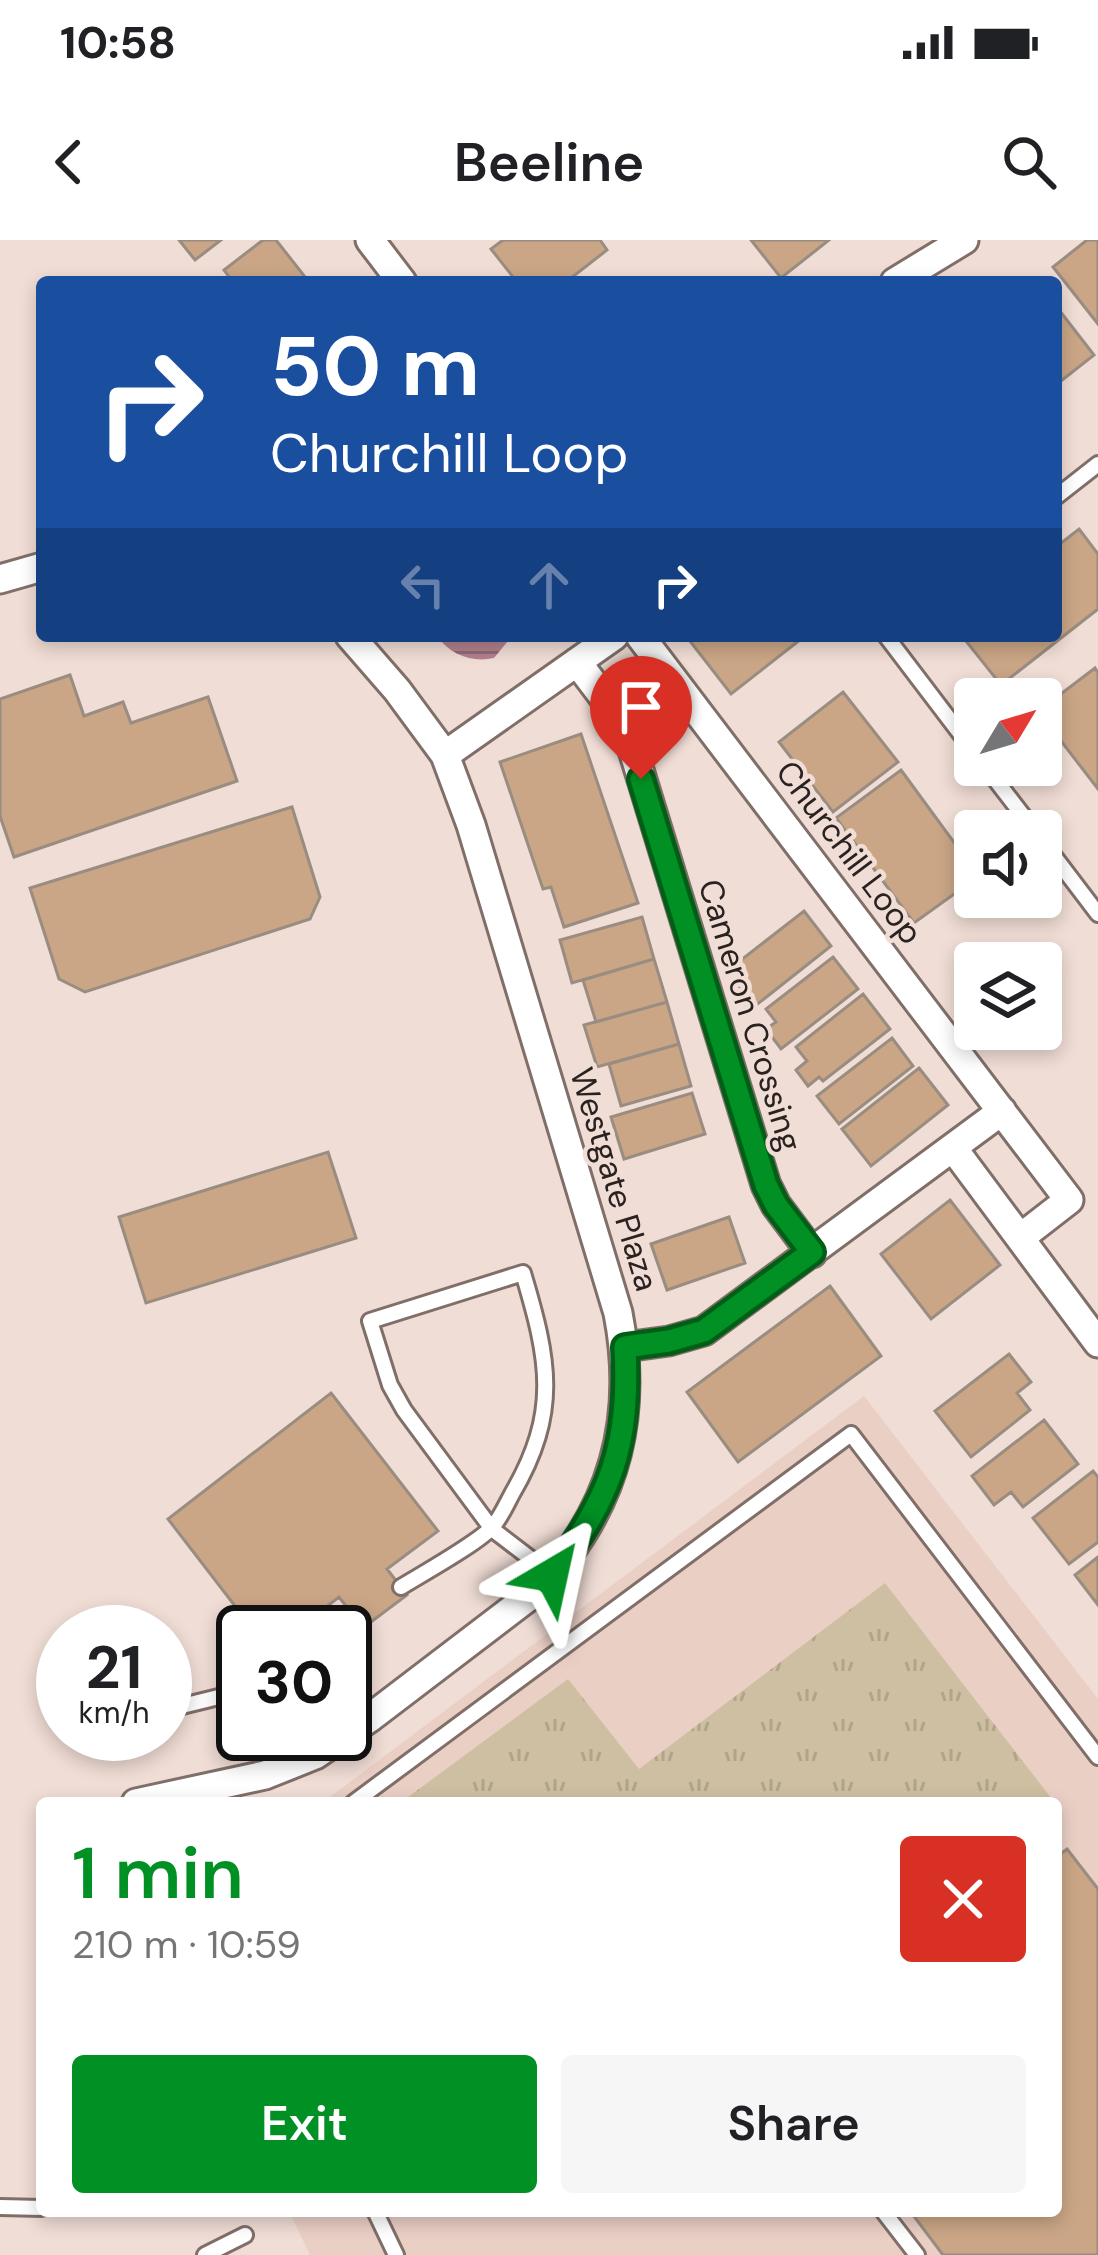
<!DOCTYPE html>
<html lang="en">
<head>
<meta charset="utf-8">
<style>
  :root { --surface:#fff; --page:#f6f6f6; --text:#202124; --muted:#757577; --accent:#009023 }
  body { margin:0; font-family:"DM Sans",sans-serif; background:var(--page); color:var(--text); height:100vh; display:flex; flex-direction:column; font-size:45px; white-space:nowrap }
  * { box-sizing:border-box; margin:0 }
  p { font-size:39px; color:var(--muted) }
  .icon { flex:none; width:66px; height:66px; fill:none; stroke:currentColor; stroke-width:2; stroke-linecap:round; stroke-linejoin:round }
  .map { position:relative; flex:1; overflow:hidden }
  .sheet { position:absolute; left:36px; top:1557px; width:1026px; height:420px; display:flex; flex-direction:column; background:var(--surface); border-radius:12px; box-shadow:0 6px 18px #0003 }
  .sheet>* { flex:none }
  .top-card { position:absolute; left:36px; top:36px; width:1026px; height:366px; border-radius:12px; box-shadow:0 6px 18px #0003; background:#1a4fa0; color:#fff; overflow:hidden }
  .needle { width:78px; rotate:52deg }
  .controls { position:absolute; left:954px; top:438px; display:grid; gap:24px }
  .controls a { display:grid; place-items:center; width:108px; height:108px; border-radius:12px; background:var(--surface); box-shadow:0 6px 18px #0003; font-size:60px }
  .speed { position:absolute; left:36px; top:1365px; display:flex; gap:24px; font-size:60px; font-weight:700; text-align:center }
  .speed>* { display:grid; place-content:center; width:156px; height:156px; border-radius:50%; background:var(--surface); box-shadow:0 6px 18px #0003; line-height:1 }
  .speed small { font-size:30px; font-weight:400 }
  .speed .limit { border:6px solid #111; border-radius:18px; background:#fff; color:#111 }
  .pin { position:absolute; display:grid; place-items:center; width:102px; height:102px; color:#fff; margin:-123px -51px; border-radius:50% 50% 50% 0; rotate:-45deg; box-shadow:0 0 12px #0007 }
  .pin .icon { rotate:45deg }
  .me { position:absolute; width:132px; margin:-66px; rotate:36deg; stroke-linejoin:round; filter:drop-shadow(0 0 9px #0008) }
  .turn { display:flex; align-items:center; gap:42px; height:252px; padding:0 36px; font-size:54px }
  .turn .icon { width:156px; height:156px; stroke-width:2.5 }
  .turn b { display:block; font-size:84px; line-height:102px }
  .lanes { display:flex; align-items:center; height:114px; padding:0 36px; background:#0003; justify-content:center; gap:60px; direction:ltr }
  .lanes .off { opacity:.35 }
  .round { display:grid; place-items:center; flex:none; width:126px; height:126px; border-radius:12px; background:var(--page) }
  .head { display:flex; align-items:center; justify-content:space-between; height:204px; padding:0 36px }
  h1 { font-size:72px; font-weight:600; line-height:90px; color:var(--accent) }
  .primary-button { display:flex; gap:24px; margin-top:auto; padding:24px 36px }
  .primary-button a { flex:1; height:138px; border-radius:12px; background:var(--accent); color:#fff; font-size:48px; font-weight:600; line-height:138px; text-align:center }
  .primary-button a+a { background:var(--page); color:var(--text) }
  .status { display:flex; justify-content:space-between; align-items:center; height:84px; padding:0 60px; background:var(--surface); direction:ltr }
  .status svg { height:33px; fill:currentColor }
  header { display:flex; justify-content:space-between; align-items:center; height:156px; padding:0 36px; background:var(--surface); font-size:54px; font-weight:600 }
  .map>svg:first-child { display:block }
</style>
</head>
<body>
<div class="status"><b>10:58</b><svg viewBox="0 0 49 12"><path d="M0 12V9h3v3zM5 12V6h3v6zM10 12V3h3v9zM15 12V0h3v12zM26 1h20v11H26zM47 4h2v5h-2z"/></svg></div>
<header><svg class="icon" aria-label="back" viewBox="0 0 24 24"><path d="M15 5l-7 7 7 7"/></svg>Beeline<svg class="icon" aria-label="search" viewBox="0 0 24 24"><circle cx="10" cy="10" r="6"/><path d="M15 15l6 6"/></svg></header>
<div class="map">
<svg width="1098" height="2015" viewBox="0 0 1098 2015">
  <defs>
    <pattern id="grass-tufts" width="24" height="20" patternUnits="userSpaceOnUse" patternTransform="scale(3)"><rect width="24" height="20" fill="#cebfa2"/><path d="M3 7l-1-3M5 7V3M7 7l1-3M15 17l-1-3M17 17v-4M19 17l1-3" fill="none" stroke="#b1a48b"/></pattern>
    <pattern id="water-rules" width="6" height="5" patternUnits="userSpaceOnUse" patternTransform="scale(3)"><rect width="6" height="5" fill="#b2818d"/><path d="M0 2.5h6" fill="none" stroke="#916973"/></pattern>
  </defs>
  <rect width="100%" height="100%" fill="#f0ddd5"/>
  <path fill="#eacfc5" d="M864,1156L1098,1459V2015H310L289,1971H1056V1563H322Z"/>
  <path fill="url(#grass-tufts)" d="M885,1343L1055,1563H400L568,1439L639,1529Z"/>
  <path fill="url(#water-rules)" d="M437,396H512L494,418C473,423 450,415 437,396Z"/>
  <path fill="#caa686" stroke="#998c80" stroke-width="3" d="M179,0H221L195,20Z
    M263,0H276L309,42H233L224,30Z
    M503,0H600L607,10L566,42H517L491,9Z
    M751,0H829L781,38Z
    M1087,0H1098V84L1053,27Z
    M1056,66L1094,115L1056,145Z
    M1079,289L1098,314V369L1001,445L962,396H1056V307Z
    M686,396H805L731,454Z
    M1095,428L1098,433V549L1041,475V469Z
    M70,435L84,476L123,462L131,483L208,457L237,541L14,617L0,576V459Z
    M843,452L898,522L833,572L779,502Z
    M581,494L638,663L564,687L551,647L543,649L500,522Z
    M901,530L975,631V639L914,683L836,578Z
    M292,567L320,657L310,679L85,752L59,739L30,648Z
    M804,671L831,706L750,770L738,756L743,751L727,731Z
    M642,677L654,719L572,743L560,700Z
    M833,717L858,749L781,809L766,789L776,782L766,769Z
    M654,719L667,762L596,782L583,740Z
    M863,754L890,789L823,841L819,837L808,846L796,830L807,821L796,807Z
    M667,762L679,804L597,827L584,785Z
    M892,798L913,826L839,884L817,856Z
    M679,804L691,846L621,866L609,824Z
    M919,828L948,865L871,926L842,889Z
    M692,853L705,894L624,919L611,877Z
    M328,912L356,998L146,1063L119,977Z
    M950,960L1000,1025L931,1079L881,1014Z
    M729,977L745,1023L667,1050L651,1004Z
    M830,1046L881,1116L738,1222L687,1152Z
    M1009,1114L1031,1142L1017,1153L1030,1170L971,1217L935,1171Z
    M331,1153L438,1291L387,1329L407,1355L363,1388L339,1357L294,1392H255L168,1279Z
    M1044,1180L1078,1224L1023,1267L1011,1252L994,1265L972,1236Z
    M1093,1231L1098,1237V1302L1069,1324L1033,1278Z
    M1098,1317V1365L1075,1335Z
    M1067,1609L1098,1649V2015H943L910,1971H1056V1617Z"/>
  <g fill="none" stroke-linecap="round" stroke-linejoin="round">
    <defs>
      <path id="lane" d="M1056,257L1098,224
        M886,396L975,513
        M984,525L1035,591
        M1041,599L1098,674
        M401,1347C422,1334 480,1302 493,1286C501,1277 506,1265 512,1254C560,1172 549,1120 523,1033L370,1081L390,1145L404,1170L492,1289L552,1335
        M340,1392L357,1380
        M182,1466L243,1451
        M353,1563L851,1194L1098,1517
        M0,1967L42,1968
        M375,1971L396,2015
        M883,1971L917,2015
        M205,2015L245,1995"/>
      <path id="street" d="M370,0L402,42
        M895,42L964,0
        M0,339L42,327
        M640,396L1069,960L1020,998
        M577,422L621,480L628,494L766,945L776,965L812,1013
        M445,515L614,396
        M953,908L1098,1103
        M625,1107L669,1101L704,1091L1002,871
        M136,1563L265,1535L315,1515L371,1477L535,1352C613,1274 639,1181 618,1073L471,585L445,515L397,450L350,396"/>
    </defs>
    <use href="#lane" stroke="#806f69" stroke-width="20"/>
    <use href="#street" stroke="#806f69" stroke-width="33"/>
    <use href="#lane" stroke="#fff" stroke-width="14"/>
    <use href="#street" stroke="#fff" stroke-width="27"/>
  </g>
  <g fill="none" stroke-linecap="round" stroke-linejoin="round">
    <defs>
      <path id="route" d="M552,1335C611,1256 630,1207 625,1107L669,1101L704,1091L812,1012L776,965L766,945L641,539"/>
    </defs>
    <use href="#route" stroke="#005e17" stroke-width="30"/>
    <use href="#route" stroke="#009023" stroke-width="21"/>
  </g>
  <g text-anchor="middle" stroke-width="9" stroke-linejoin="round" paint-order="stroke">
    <g font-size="33" fill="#292220" stroke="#f0ddd5">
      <text transform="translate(850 612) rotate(53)" y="12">Churchill Loop</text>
      <text transform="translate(751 775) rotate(73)" y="12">Cameron Crossing</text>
      <text transform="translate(615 939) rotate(73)" y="12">Westgate Plaza</text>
    </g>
  </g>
</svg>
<div class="controls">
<a><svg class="needle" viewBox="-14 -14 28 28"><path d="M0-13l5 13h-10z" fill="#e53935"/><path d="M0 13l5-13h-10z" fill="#757577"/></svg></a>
<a><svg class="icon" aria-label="sound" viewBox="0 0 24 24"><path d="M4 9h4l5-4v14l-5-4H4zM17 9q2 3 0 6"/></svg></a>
<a><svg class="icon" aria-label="layers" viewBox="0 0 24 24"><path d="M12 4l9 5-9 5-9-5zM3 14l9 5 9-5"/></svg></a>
</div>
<div class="speed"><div>21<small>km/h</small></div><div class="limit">30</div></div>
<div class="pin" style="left:641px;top:539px;background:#d93025"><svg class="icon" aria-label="arrive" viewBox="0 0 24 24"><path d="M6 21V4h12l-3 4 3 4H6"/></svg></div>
<svg class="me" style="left:552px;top:1335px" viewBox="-20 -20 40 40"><path d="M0-17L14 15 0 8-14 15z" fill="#009023" stroke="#fff" stroke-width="4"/></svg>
<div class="top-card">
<div class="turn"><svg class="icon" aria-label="right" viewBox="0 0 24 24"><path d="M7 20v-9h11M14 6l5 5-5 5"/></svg><div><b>50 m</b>Churchill Loop</div></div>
<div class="lanes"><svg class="icon off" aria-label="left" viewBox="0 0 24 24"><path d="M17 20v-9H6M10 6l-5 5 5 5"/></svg><svg class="icon off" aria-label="ahead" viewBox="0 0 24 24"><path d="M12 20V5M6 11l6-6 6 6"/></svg><svg class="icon" aria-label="right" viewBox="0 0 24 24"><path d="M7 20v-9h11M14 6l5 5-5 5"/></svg></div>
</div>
<section class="sheet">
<div class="head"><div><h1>1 min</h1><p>210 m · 10:59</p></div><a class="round" style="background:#d93025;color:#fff"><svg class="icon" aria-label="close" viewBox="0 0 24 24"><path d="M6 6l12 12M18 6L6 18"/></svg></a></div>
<div class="primary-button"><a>Exit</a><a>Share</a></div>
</section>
</div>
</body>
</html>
